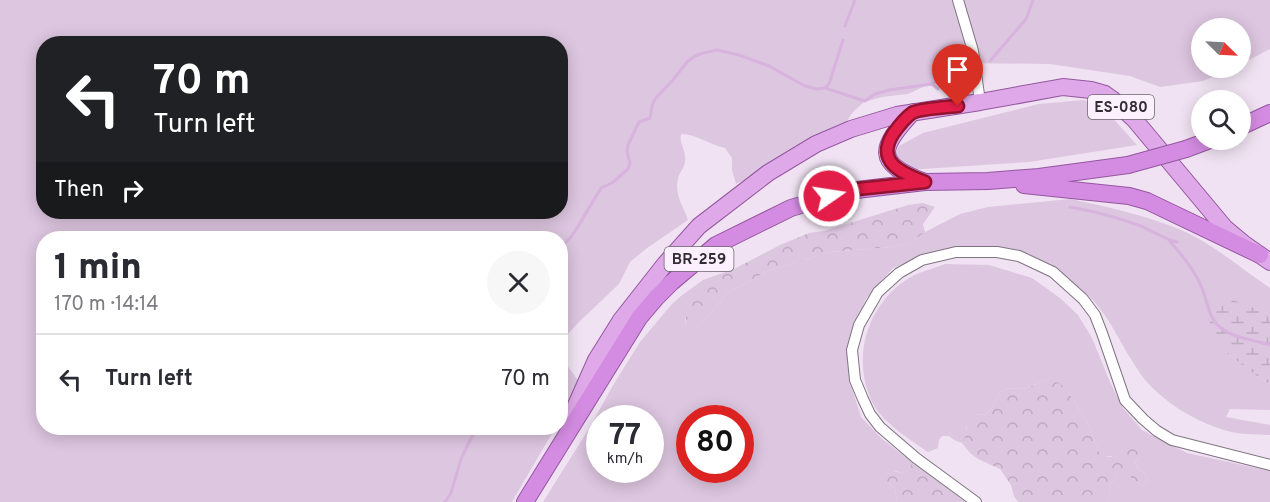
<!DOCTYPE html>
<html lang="en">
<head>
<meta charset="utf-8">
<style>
  :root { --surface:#fff; --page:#f7f7f7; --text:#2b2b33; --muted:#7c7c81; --line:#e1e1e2 }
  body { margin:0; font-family:Overpass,sans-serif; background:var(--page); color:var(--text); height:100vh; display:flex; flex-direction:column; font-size:22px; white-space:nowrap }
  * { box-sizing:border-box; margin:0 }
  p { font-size:20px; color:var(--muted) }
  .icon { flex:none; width:33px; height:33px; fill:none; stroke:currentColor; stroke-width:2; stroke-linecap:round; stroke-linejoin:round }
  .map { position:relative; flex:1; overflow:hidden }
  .details { position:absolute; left:36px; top:231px; width:532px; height:204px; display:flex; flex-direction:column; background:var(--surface); border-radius:24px; box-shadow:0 3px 15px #0003 }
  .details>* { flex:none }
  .hud { position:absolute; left:36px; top:36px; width:532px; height:183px; border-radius:24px; box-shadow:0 3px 15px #0003; background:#202124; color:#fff; overflow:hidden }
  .needle { width:39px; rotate:114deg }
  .tools { position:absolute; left:1191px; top:18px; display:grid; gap:12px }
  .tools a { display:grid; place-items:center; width:60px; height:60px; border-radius:50%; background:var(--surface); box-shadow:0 3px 15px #0003; font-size:30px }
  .speed { position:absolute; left:586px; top:405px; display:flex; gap:12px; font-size:30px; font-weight:700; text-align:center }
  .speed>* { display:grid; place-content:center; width:78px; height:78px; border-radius:50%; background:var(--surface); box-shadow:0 3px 15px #0003; line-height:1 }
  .speed small { font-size:15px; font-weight:400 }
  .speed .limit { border:9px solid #d22; background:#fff; color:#111 }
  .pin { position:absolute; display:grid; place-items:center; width:51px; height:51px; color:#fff; margin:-62px -26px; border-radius:50% 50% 50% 0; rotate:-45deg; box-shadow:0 0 6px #0007 }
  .pin .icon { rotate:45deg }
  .me { position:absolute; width:66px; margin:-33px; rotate:77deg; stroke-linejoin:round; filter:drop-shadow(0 0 4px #0008) }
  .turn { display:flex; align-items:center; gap:21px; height:126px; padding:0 18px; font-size:27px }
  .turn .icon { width:78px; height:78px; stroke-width:2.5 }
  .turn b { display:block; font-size:42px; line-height:51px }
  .then { display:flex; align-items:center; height:57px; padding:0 18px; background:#0003; gap:12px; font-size:22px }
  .round { display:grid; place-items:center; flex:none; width:63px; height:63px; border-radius:32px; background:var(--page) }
  .headline { display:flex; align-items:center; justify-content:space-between; height:102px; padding:0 18px }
  h1 { font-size:36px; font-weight:800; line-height:45px }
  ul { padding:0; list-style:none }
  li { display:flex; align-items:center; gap:18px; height:90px; padding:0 18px; border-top:2px solid var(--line) }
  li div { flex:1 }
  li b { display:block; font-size:22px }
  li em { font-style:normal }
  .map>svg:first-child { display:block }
</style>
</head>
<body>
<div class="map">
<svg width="1270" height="502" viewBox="0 0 1270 502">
  <defs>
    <pattern id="forest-crowns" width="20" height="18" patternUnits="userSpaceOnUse" patternTransform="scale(1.5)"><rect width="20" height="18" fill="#ddc6e0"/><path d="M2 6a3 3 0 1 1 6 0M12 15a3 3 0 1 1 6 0" fill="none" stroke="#beaac1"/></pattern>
    <pattern id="wetland-marsh" width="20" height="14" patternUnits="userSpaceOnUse" patternTransform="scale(1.5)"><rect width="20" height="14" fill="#ddc6e0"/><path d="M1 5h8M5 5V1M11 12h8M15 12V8" fill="none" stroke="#beaac1"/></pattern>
  </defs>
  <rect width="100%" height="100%" fill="#f0e2f2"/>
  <path fill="#ddc6e0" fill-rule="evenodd" d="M0,0H1270V49L1241,64L1240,28H1202V68H1233L1203,81L1160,87L1130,76L1050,64L961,63L950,69L938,80L908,94L882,97L864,102L853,112L837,135L736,184L732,170V158L725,148C710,145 697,134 681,134C679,144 687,151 685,162C684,168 679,173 678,179C674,195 684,207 688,220L647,248L630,262L619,284L579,322L567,335L563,343L561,357L580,383L561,417V238H44V428H555L512,502H0ZM44,44H561V212H44Z
    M1084,100L1109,114L1137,145L1029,162L907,170L895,155L899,146L923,133L1039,104Z
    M1070,199C1107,207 1146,215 1181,230C1214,244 1241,269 1270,288V314L1263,312L1225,352L1258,377L1270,384V410L1230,409L1226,417L1270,425V435C1255,434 1238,435 1224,430C1201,423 1175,409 1157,392C1145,382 1137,369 1129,356C1116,334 1104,308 1084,292L1025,258L929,254L893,268L866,299L850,338L849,379L861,417L882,439L912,462L909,470L903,473L895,471L886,481L895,488L897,502H543L590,427L612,387L640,342L672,304L681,296L703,280C691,293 687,306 685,324L699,325L704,321L727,293L768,271L830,252L892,247L910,243L925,232L960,214L988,207ZM600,418H651V470H600ZM690,418H741V470H690Z
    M945,264L989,265L1032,278L1060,298L1078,315L1092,338L1110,382L1123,408L1142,430L1187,453L1270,471V502H1108L1111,484L1117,475H1127L1143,486L1148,478L1145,473L1138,469L1135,462L1140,457L1104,456L1099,452L1089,426L1067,390L1049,379L1024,389L1008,388L1000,392L992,408L985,415L975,414L966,427L967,435L962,443L954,440L949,436H942L939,440L938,448L928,452C913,442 883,422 875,407C850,364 865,307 906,280C917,272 933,269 945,264Z"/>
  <path fill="url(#forest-crowns)" d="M923,203L935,207L923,224L925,232L910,243L892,247L830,252L768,271L727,293L704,321L699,325L690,329L685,328L687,306L695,289L703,280L734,269L780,245L809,233L824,231L908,205Z
    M1049,379L1059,383L1067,390L1089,426L1099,452L1104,456L1111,457L1130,437L1146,443L1149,452L1147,457H1140L1135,462L1138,469L1145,473L1148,478L1143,486L1127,475H1117L1111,484L1108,502H1018L1014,496L1011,485L1000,469L978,459L970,453L962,443L966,435L967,420L975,414L985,415L992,408L1000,392L1008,388L1024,389Z
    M912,461L965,502H897L895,488L886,481L884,476L887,470L903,473L909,470Z"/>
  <path fill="url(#wetland-marsh)" d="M1230,299L1270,314V384L1258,377L1225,352L1208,319Z"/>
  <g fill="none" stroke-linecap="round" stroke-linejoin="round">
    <path stroke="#d7b3dd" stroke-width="3" d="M845,26L855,0
      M990,61L1026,19L1033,0
      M932,84L938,89
      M825,88L829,84L843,40
      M1070,207C1093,211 1116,217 1138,225C1152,230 1163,239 1177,242
      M1168,239C1180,253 1194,269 1201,286C1208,300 1207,317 1221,328C1234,338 1254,340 1270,345
      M561,247L571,237L577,228L601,188L612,183L628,169L630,163L627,152L628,145L639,122L650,118L652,106L655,99L673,80L687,62L695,56L703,53L717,50L739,55L769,66L805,86L817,89L825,88L865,101L875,94L889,90L932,84L957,70
      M445,502L451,493L461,459L476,428"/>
    <defs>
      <path id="minor" d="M958,0L973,51L980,102
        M976,502L916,458L880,427L870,414L863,399L855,380L852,350L859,325L878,292L899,273L922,260L956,252H997L1019,256L1053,272L1083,299L1095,315L1102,333L1125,400L1143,419L1157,431L1172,440L1270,465"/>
      <path id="primary" d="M913,112C879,148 874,163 925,182
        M569,421L596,360L621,320L665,264L699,226L768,173L816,144L851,129L897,115L980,102L1063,87L1091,90L1105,94L1112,99L1134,119L1225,228L1243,243L1270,262"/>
      <path id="trunk" d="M1240,127L1270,113
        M1186,149L1210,140
        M1024,185L1129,196L1147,201L1260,255
        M525,502L639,318L656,298L672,282L716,245L791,208L848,191L925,182L988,181L1039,177L1128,165"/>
    </defs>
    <use href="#minor" stroke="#7f7381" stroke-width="12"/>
    <use href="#primary" stroke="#94579f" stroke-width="18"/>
    <use href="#trunk" stroke="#94579f" stroke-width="18"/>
    <use href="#minor" stroke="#fff" stroke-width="10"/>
    <use href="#primary" stroke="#dfa9e9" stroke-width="16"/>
    <use href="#trunk" stroke="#d48ce2" stroke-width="16"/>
    <defs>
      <path id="trunk-bridge" d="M1128,165L1186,149"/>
    </defs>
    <use href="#trunk-bridge" stroke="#94579f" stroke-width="18" stroke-linecap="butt"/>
    <use href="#trunk-bridge" stroke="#d48ce2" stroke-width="16"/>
  </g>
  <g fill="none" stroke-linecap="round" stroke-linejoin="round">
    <defs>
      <path id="route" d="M829,196L848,190L925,182C903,173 875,163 893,134C898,127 905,118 912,113C918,109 948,107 958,106"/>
    </defs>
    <use href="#route" stroke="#92132f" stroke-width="15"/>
    <use href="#route" stroke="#e11d48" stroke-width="10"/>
  </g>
  <g text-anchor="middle" stroke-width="6" stroke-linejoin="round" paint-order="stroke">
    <g fill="#fcf0fe" stroke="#6e666f" stroke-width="1.5">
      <rect x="1088" y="95" width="66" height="24" rx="4.5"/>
      <rect x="664.5" y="247" width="69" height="24" rx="4.5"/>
    </g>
    <g font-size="15" font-weight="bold" fill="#312b32">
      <text x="1121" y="112">ES-080</text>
      <text x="699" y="264">BR-259</text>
    </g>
  </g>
</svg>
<div class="tools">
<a><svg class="needle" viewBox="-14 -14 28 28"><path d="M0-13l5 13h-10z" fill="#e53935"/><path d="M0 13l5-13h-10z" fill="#7c7c81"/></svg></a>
<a><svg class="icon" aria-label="search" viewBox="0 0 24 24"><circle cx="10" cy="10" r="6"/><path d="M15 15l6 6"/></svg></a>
</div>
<div class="speed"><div>77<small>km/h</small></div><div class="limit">80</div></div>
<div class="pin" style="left:958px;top:106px;background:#d93025"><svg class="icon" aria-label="arrive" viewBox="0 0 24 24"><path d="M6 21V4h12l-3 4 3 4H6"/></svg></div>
<svg class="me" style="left:829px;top:196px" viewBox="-20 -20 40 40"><circle r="17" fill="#e11d48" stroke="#fff" stroke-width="3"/><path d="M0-11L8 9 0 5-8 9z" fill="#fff"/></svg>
<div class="hud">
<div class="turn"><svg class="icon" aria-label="left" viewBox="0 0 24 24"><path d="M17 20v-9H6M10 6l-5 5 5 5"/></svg><div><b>70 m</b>Turn left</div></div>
<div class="then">Then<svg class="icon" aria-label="right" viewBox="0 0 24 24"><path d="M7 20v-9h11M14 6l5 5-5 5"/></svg></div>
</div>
<section class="details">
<div class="headline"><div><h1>1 min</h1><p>170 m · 14:14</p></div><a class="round"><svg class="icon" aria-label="close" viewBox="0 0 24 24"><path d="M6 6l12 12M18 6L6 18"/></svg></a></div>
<ul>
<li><svg class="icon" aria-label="left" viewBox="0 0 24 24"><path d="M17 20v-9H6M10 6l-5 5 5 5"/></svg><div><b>Turn left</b></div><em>70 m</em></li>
</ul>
</section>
</div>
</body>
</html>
